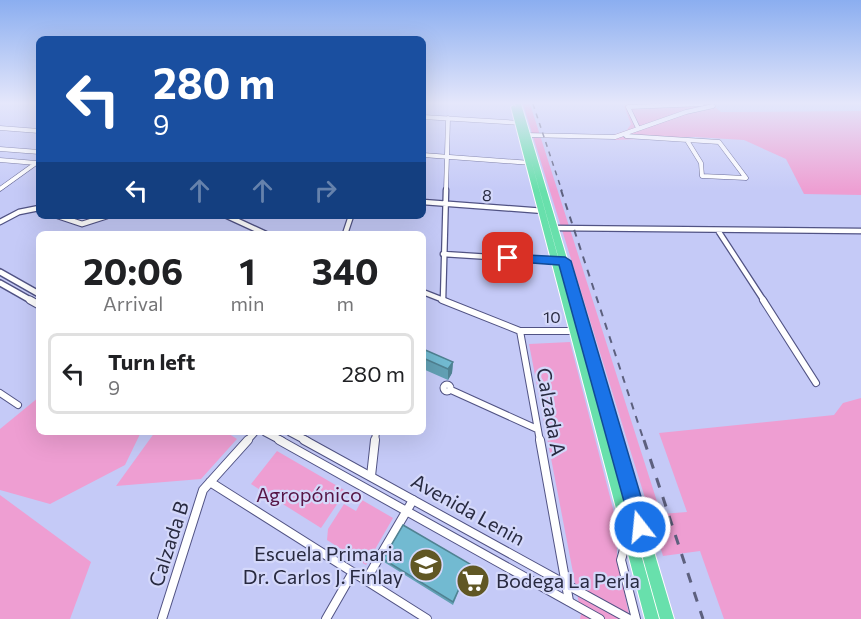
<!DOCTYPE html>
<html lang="en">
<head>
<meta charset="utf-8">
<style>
  :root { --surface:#fff; --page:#f6f6f6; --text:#202124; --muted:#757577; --line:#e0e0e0 }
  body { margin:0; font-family:Commissioner,sans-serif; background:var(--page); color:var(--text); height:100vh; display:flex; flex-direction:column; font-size:22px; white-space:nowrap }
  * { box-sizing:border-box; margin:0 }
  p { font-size:20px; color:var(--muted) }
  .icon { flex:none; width:33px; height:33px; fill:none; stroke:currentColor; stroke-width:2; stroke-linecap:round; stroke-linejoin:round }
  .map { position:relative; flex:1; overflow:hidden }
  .sheet { position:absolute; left:36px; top:231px; width:390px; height:204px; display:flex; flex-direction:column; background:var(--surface); border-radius:9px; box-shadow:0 6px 24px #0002 }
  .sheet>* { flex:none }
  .hud { position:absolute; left:36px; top:36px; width:390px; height:183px; border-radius:9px; box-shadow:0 6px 24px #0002; background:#1a4fa0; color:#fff; overflow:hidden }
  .pin { position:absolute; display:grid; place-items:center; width:51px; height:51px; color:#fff; margin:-26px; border-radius:12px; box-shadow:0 3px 9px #0006 }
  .me { position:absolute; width:66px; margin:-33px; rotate:344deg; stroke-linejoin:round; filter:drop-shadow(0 0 4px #0008) }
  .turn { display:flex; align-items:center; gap:21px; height:126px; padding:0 18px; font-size:27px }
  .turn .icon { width:78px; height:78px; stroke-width:2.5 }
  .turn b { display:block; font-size:42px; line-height:51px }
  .lanes { display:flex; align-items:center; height:57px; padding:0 18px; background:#0003; justify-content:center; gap:30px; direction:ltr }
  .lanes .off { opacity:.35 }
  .eta { display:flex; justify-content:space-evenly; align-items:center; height:102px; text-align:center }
  .eta b { font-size:36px; font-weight:700; line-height:42px }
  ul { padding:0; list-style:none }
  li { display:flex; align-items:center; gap:18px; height:81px; margin:0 12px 9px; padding:0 6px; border:3px solid var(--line); border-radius:9px }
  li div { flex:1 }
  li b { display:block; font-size:22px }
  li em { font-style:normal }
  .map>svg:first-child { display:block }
</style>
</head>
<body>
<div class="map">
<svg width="861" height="619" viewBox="0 0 861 619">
  <rect width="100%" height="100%" fill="#c5caf7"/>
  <path fill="#ee9ed2" d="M523,104H530L661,514L687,512L659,433L834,415L843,403L861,398V619H724L700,551L663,556Z
    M627,104H711L721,112L861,111V195L804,194L786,159L744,140L694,137L615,140L613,135L627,130L631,124L624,106Z
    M570,342L617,524V558L630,619H580L581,614L529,344Z
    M39,397V432H141L125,465L50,504L0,490V429Z
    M155,432H226L237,439L201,479L116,486Z
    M277,451L346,491L321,528L251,484Z
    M0,495L91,562L70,619H0Z
    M362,500L393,518L366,565L327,540L328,529L344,504L356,511Z"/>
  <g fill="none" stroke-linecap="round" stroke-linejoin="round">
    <defs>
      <path id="minor-far3" d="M423,117L522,123
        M0,128L39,131
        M638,128L628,107L702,104
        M525,135L615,137L686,112L713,106
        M626,136L719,142L746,178
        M688,142L701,163L702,176L746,178
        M0,149L39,152
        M423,155L531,163
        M0,160L36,163
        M0,189L39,161
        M446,191L448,118"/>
      <path id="minor-far2" d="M423,202L544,211
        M58,216L82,224L107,216
        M227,216L266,234
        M0,222L19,212L39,208
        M553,228L861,231
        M719,232L764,301
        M345,234L351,216
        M443,254L556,261
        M423,292L446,301
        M443,300L446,190"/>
      <path id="minor-far1" d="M442,300L520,331H577
        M763,300L816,383
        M520,331L540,441
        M443.5 388a3.5 3.5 0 1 1 7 0a3.5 3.5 0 1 1-7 0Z
        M451,390L537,429
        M0,393L18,405
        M247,441L255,432
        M375,441L376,432"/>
      <path id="minor" d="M540,440L569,601
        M371,476L375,440
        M210,482L427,619
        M366,580L413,500
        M162,619L203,490L248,440
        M326,619L353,572"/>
      <path id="tertiary-far2" d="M0,272L39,294
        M0,283L32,301"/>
      <path id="tertiary-far1" d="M30,300L39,305
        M265,432L282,441
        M290,432L307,441"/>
      <path id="tertiary" d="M279,440L600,619
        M304,440L629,619
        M627,539L621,560L636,619"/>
      <path id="trunk" d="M515,104H521L674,619H660L529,153L659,619H645L511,107L514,105L516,107Z"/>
    </defs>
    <use href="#minor-far3" stroke="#515384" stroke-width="5"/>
    <use href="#minor-far2" stroke="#515384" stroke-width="7"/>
    <use href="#minor-far1" stroke="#515384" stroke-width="8"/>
    <use href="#minor" stroke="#515384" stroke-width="10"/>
    <use href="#tertiary-far2" stroke="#515384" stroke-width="8"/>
    <use href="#tertiary-far1" stroke="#515384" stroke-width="9"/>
    <use href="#tertiary" stroke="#515384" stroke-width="10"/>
    <use href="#trunk" stroke="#fff" stroke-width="2"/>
    <use href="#minor-far3" stroke="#fff" stroke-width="4"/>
    <use href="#minor-far2" stroke="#fff" stroke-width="4.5"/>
    <use href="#minor-far1" stroke="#fff" stroke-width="6"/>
    <use href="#minor" stroke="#fff" stroke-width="8"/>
    <use href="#tertiary-far2" stroke="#fff" stroke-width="5"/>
    <use href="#tertiary-far1" stroke="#fff" stroke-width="7"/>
    <use href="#tertiary" stroke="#fff" stroke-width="8"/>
    <use href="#trunk" fill="#68e0ac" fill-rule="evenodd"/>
    <path stroke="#5d607e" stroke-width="1.5" stroke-dasharray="5 5" stroke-linecap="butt" d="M533,104L562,191"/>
    <path stroke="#5d607e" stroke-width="2" stroke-dasharray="7 7" stroke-linecap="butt" d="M561,190L644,441"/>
    <path stroke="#5d607e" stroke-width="3" stroke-dasharray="10 10" stroke-linecap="butt" d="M644,440L703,619"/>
  </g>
  <path fill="#62a0b4" d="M423,349L453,362L452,373L448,380L423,369Z
    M383,559L470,564L453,605L384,562Z"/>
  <path fill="#508292" d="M453,362L452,373L448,380V369Z"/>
  <path fill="#72bad1" stroke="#508292" stroke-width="1.5" d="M423,349L453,362L448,369L423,358Z
    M403,525L470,564L453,602L383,559Z"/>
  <linearGradient id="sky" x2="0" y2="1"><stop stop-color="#8baef0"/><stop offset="0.54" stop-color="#e5e7fb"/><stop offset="1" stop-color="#e5e7fb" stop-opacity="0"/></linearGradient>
  <rect width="861" height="191" fill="url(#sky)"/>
  <path fill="#1a73e8" stroke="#114b97" stroke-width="1.5" d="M508,254L565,257L571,261L650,527L647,534L640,537L634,534L631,527L559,265L504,261V255Z"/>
  <defs>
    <symbol id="school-disc" viewBox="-11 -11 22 22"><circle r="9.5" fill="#605724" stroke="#d4d8fa"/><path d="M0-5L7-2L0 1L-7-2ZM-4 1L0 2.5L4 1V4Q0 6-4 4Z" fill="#fff"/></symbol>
    <symbol id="supermarket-disc" viewBox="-11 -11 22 22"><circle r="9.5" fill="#605724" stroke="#d4d8fa"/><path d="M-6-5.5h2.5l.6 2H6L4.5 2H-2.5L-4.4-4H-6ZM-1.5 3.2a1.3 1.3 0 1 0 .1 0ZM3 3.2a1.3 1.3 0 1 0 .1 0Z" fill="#fff"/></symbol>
  </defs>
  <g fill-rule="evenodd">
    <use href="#school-disc" x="407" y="546" width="38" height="38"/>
    <use href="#supermarket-disc" x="454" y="562" width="38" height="38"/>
  </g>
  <g text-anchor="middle" stroke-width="4.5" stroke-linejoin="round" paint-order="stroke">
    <g font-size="16" fill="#282a40" stroke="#d4d8fa">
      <text transform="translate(487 195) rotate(4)" y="6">8</text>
      <text x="552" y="323">10</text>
    </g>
    <g font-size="20" fill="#282a40" stroke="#d4d8fa">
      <text transform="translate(551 412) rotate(80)" y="7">Calzada A</text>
      <text transform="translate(468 510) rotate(29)" y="7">Avenida Lenin</text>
      <text transform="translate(169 544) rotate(-72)" y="7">Calzada B</text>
    </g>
    <g font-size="20" fill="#551444" stroke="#d4d8fa">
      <text x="309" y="502">Agropónico</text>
    </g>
    <g font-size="20" fill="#282a40" stroke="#d4d8fa" text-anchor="end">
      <text x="403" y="561">Escuela Primaria<tspan x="403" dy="23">Dr. Carlos J. Finlay</tspan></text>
      <text x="496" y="588" text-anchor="start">Bodega La Perla</text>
    </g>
  </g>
</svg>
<div class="pin" style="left:508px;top:258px;background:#d93025"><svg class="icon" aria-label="arrive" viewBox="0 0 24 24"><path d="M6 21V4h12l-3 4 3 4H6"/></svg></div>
<svg class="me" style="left:640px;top:527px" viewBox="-20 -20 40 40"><circle r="17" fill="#1a73e8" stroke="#fff" stroke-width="3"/><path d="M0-11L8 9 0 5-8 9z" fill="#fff"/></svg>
<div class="hud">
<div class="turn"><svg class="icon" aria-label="left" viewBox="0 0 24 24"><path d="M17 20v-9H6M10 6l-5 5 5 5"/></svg><div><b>280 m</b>9</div></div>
<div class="lanes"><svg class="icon" aria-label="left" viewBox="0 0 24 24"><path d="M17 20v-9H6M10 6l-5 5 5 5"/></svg><svg class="icon off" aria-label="ahead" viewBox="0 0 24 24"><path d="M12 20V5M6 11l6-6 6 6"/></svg><svg class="icon off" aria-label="ahead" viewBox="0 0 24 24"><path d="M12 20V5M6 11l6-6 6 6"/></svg><svg class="icon off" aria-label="right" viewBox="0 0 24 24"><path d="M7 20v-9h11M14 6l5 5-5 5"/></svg></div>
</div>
<section class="sheet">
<div class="eta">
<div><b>20:06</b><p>Arrival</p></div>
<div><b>1</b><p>min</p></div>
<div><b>340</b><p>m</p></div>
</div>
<ul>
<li><svg class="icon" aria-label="left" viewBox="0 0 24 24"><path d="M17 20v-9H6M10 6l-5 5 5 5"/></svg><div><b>Turn left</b><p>9</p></div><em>280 m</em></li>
</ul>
</section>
</div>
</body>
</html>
